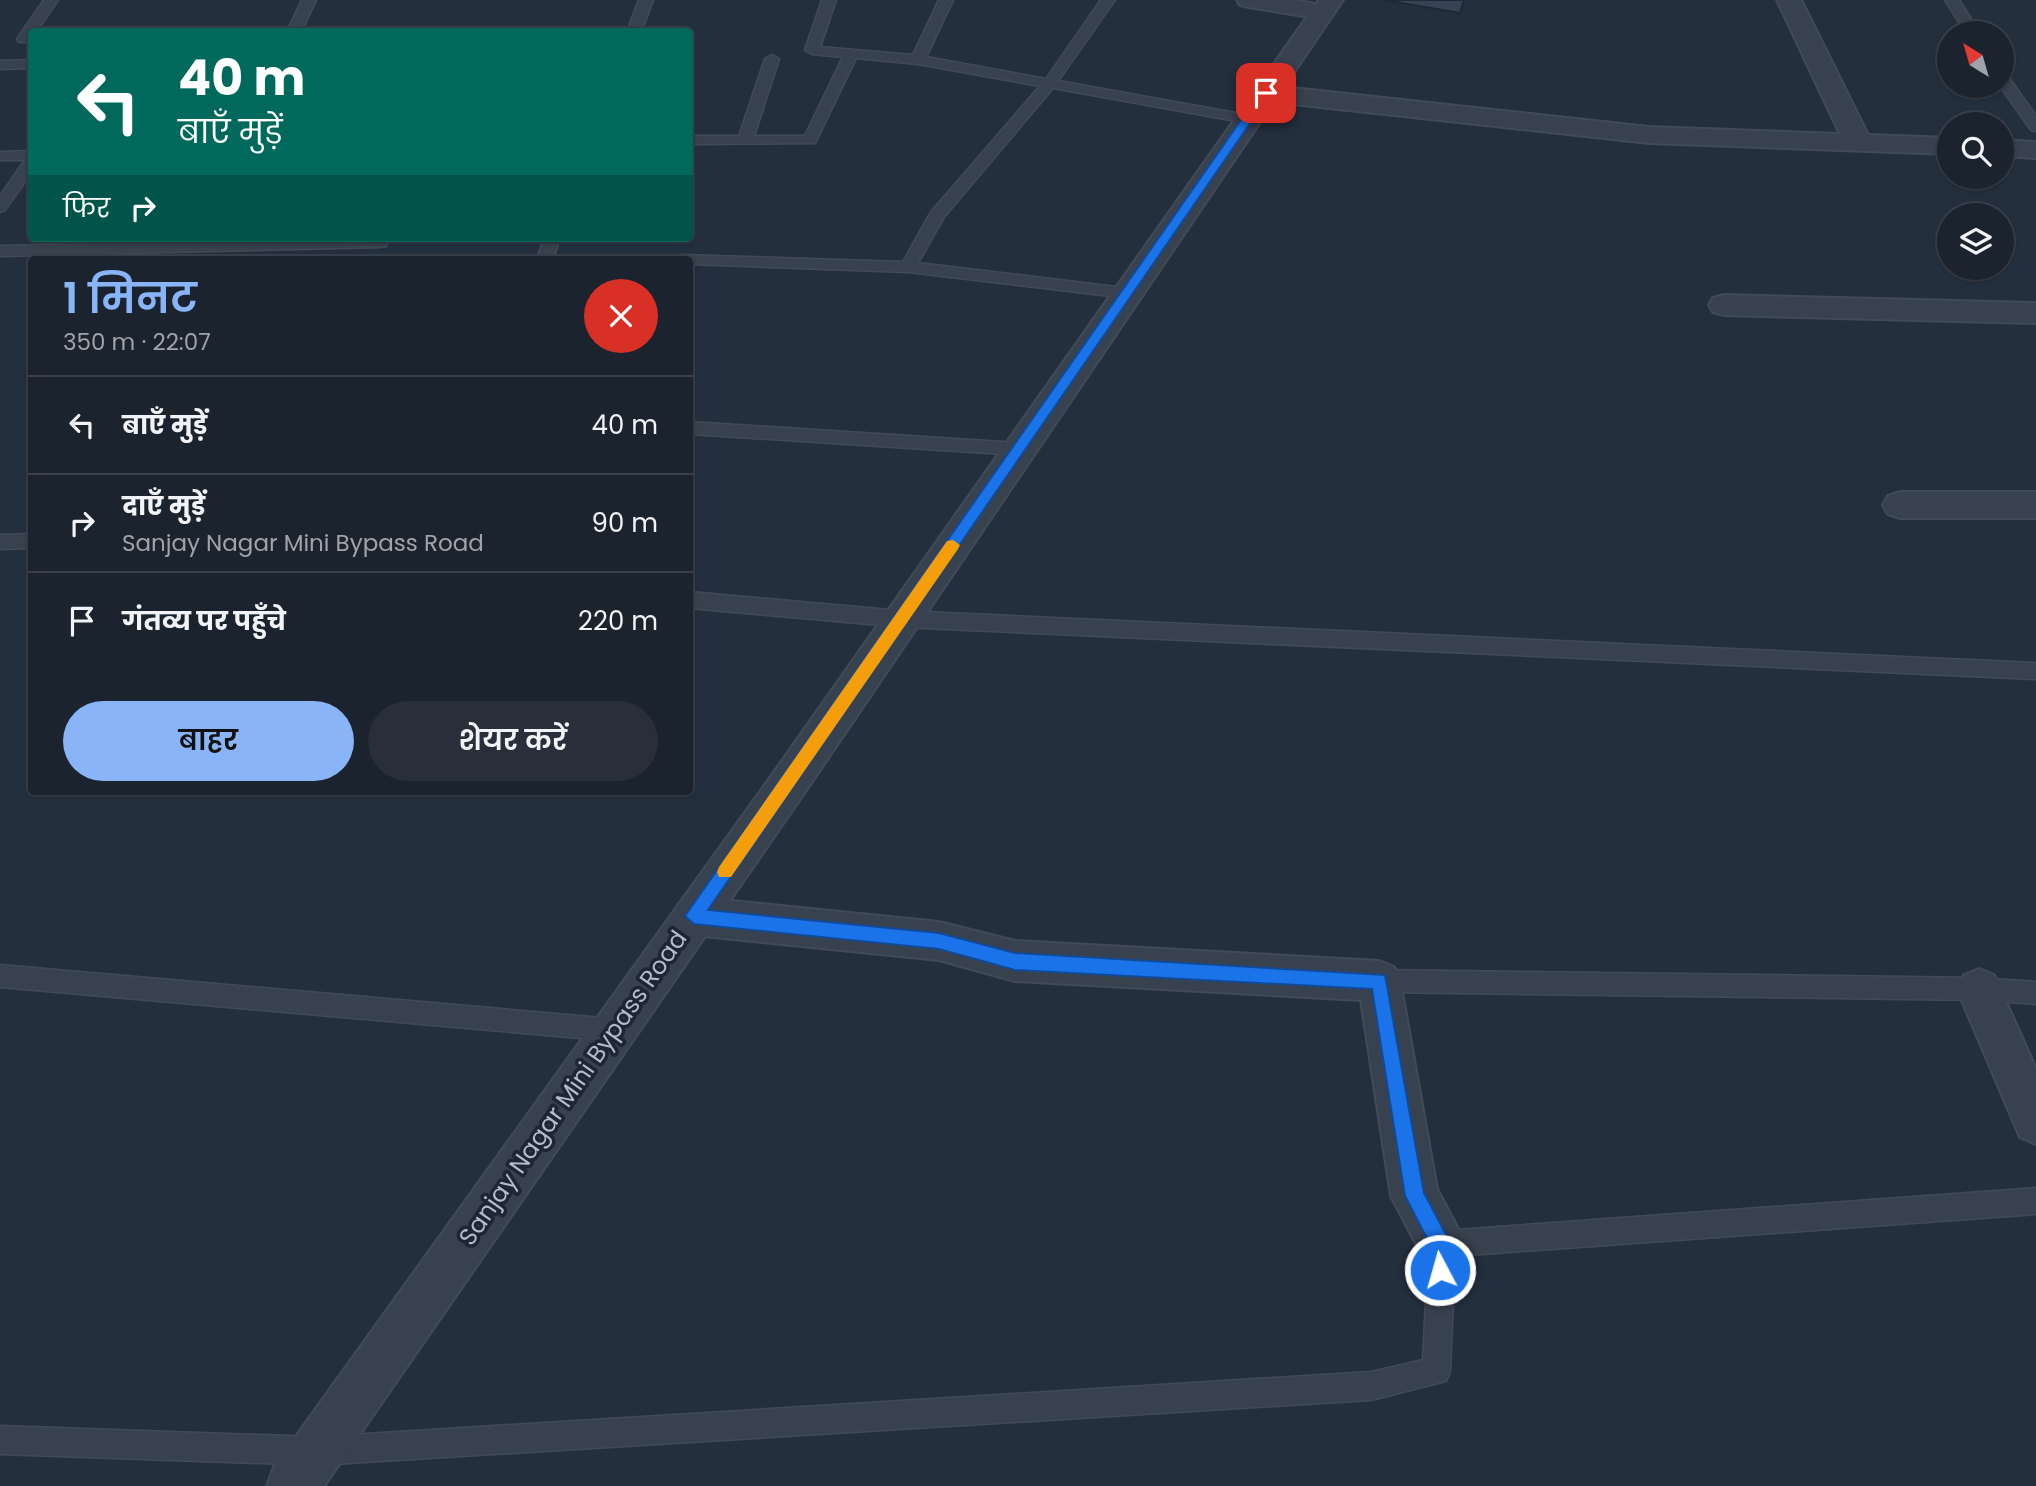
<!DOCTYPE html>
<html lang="hi">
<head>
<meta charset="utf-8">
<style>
  :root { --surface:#1b232e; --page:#282f3a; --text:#f1f3f6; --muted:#a0a4aa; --line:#39404a; --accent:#8ab4f8 }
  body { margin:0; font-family:Poppins,"Noto Sans Devanagari",sans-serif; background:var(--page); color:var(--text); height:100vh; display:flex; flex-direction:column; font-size:26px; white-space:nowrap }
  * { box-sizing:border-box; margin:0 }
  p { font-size:23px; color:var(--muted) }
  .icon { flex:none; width:38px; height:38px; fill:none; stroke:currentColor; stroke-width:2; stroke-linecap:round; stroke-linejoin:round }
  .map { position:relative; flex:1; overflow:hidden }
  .details { position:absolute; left:28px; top:256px; width:665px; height:539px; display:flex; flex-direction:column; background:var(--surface); border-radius:7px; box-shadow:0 2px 5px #0004,0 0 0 2px var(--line) }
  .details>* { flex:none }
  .top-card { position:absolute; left:28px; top:28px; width:665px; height:214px; border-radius:7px; box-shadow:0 2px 5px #0004,0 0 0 2px var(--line); background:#00695c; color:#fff; overflow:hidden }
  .needle { width:46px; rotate:323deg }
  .controls { position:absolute; left:1937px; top:21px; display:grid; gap:14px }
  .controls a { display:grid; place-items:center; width:77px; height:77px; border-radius:50%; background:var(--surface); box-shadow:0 2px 5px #0004,0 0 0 2px var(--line); font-size:35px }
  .pin { position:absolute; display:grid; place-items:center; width:60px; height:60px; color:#fff; margin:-30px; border-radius:14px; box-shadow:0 4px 10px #0006 }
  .me { position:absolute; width:77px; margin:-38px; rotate:354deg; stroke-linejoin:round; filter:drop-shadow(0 0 5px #0008) }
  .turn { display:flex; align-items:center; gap:24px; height:147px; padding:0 35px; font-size:32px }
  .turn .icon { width:91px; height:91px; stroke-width:2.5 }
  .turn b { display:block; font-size:49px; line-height:60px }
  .then { display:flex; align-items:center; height:66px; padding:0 35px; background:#0003; gap:14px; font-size:26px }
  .round { display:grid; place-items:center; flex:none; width:74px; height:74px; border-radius:37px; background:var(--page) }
  .overview { display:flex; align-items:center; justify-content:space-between; height:119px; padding:0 35px }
  h1 { font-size:42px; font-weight:600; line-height:52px; color:var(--accent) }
  .cta { display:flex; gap:14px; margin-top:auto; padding:14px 35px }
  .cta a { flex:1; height:80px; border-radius:42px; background:var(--accent); color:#111; font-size:28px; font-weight:600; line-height:80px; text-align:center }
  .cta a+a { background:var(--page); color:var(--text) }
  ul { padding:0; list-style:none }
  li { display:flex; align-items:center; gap:21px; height:98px; padding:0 35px; border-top:2px solid var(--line) }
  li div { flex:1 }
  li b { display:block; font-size:26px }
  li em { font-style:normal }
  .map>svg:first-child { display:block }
</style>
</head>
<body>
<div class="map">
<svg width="2036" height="1486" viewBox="0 0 2036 1486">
  <rect width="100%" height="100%" fill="#242f3e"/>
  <path fill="#364354" stroke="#1f2835" stroke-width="2" d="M1384,0H1464L1460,13Z"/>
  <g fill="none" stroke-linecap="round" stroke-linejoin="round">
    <defs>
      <path id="service" d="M44,0H58L36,32H32L29,42H19L17,39Z
        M302,0H316L301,32H287Z
        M639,0H653L641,32H627Z
        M822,0H836L820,47L913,55L939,0H953L926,57L1046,79L1101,0H1115L1058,81L1247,115L1254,119L1247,123L1053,88L944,217L918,263L1133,289L1135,293L1127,298L908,272L690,264V259H680L682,255L903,262L931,212L1040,86L918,64L856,58L815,143L690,144V136H739L765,59L772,55L779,59L754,136H805L843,57L812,54L805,50Z
        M1945,0H1959L1980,33H1966Z
        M32,60V68L0,69V61Z
        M2002,74L2007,75L2036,116V131L2031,130L2000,86Z
        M32,151V172L5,210L0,212V196L25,160H0V152Z
        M389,238L386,246L380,247L0,256V246Z
        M544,238H560L553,259H537Z
        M690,422L1019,443L1028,449L1019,455L690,434Z
        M32,534V548L0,549V535Z
        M690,592L902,611L2036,663V679L902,627L690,608Z
        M0,965L614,1019L622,1022L626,1030L622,1038L614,1041L0,987Z
        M1379,970L1979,978L2036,982V1004L1979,1000L1379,992L1371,989L1367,981L1371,973Z
        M2036,1188V1214L1455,1256L1450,1371L1446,1381L1371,1400L317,1465L0,1454V1426L317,1437L1371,1372L1423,1360L1429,1244L1433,1235L1442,1231Z"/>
      <path id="minor" d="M1237,0H1294L1331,7L1334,12L1331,17L1322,19L1249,7L1240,5Z
        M1777,0H1801L1868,135L1950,138V154L1649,143L1266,101L1257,99L1253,93L1257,87L1266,85L1649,127L1840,134Z
        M2002,140L2036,142V158L2002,156Z
        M1724,295L2036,303V323L1724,315L1713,312L1709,305L1713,298Z
        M1900,492H2036V518H1900L1888,514L1883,505L1888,496Z
        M694,897L939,922L1015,941L1379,961L1394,967L1400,981L1437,1189L1466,1244L1459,1261L1442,1268L1425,1261L1391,1196L1361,1000L1015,981L939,960L694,935L679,929L673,916L679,903Z
        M1979,969L1994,975L2036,1069V1144L2020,1137L1957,989L1964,975Z"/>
      <path id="tertiary" d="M1319,0H1343L805,792L324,1486H267L274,1467L777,768Z"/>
    </defs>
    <use href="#service" stroke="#414a57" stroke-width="3"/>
    <use href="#minor" stroke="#414a57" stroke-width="4"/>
    <use href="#tertiary" stroke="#414a57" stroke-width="4"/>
    <use href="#service" fill="#38414e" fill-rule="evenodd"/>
    <use href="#minor" fill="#38414e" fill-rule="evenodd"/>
    <use href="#tertiary" fill="#38414e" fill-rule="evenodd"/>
  </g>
  <path fill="#1a73e8" stroke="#114b97" stroke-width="2" d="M1262,90L1271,93L708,910L939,933L1015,953L1385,975L1424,1193L1451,1244L1448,1277L1440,1280L1433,1277L1430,1270L1431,1246L1405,1196L1372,989L1015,970L939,949L694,924L685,916Z"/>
  <path fill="#f59e0b" d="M953,540L960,545L958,549L731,877H719L717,872L719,867L947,541Z"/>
  <g text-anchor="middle" stroke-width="7" stroke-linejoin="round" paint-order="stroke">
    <g font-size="24" fill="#b4bcc9" stroke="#1d2633">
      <text transform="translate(573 1088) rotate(-55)" y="8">Sanjay Nagar Mini Bypass Road</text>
    </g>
  </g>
</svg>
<div class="controls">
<a><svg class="needle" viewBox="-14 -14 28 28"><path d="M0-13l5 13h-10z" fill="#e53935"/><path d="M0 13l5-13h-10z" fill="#a0a4aa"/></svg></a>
<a><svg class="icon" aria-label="search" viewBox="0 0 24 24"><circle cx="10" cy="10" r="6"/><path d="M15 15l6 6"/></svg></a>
<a><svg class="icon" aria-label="layers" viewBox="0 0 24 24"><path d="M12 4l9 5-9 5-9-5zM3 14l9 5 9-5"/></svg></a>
</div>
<div class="pin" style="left:1266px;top:93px;background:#d93025"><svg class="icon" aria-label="arrive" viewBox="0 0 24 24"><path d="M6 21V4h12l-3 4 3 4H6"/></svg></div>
<svg class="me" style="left:1440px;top:1270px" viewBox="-20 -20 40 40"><circle r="17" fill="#1a73e8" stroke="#fff" stroke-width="3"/><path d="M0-11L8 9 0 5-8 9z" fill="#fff"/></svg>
<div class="top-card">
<div class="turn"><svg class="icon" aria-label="left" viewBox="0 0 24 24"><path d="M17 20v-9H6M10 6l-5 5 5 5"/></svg><div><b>40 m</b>बाएँ मुड़ें</div></div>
<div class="then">फिर<svg class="icon" aria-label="right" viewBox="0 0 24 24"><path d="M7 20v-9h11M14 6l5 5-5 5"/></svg></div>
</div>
<section class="details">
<div class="overview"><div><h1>1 मिनट</h1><p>350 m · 22:07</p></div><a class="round" style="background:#d93025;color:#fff"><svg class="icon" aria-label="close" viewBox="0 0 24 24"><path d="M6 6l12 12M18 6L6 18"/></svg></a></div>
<ul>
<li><svg class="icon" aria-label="left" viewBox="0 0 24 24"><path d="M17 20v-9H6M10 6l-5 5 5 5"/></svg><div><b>बाएँ मुड़ें</b></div><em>40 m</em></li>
<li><svg class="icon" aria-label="right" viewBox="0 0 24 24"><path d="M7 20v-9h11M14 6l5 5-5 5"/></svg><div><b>दाएँ मुड़ें</b><p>Sanjay Nagar Mini Bypass Road</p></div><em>90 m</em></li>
<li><svg class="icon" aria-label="arrive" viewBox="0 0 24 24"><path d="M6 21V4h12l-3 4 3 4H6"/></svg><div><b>गंतव्य पर पहुँचे</b></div><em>220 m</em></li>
</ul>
<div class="cta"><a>बाहर</a><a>शेयर करें</a></div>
</section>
</div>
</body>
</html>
